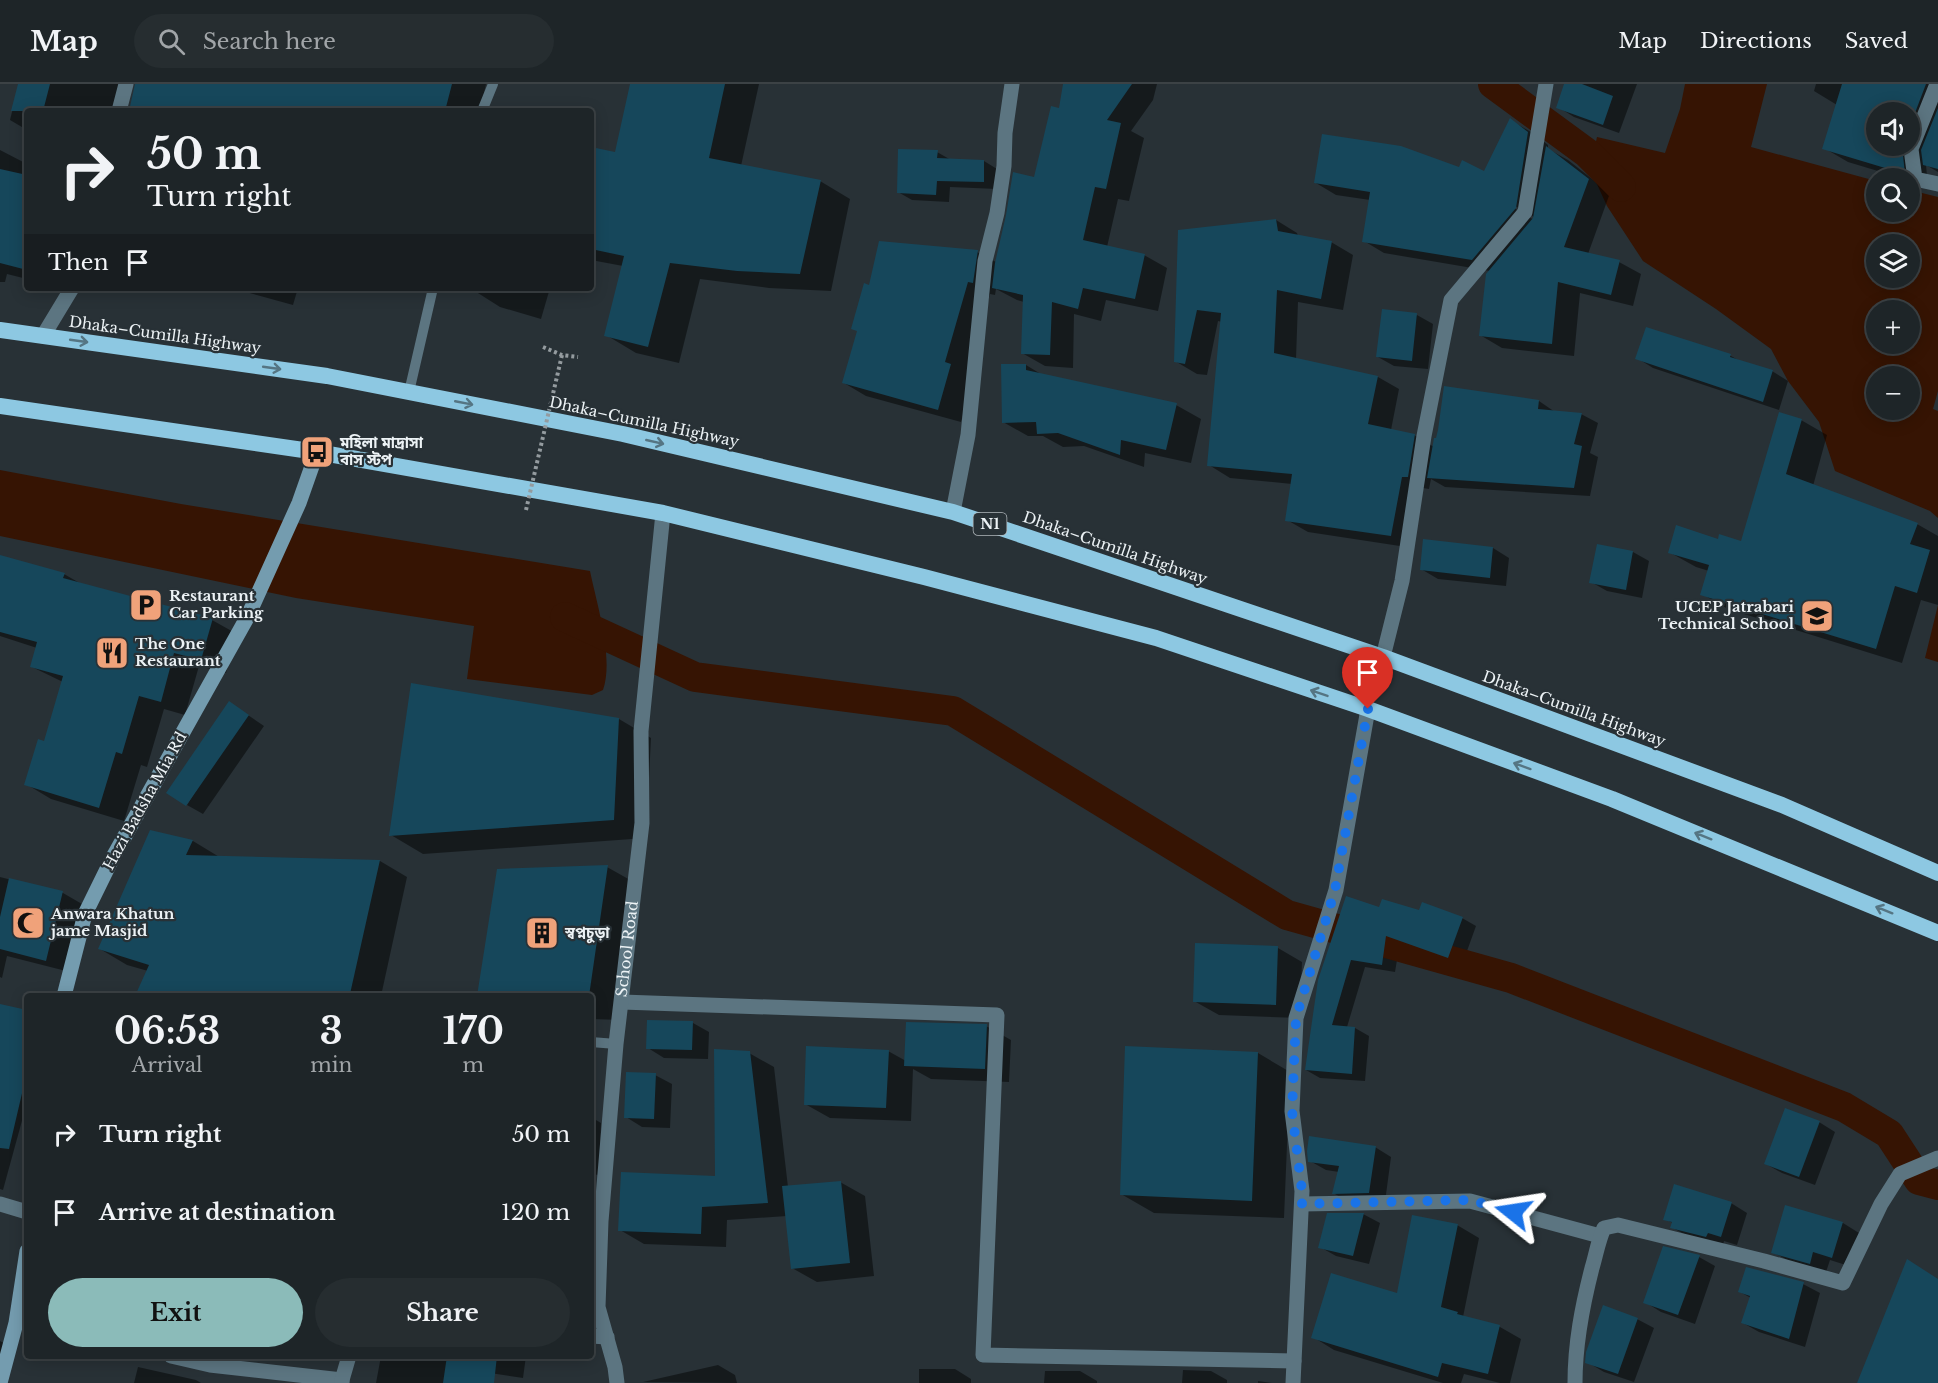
<!DOCTYPE html>
<html lang="en">
<head>
<meta charset="utf-8">
<style>
  :root { --surface:#1e2528; --page:#262d30; --text:#f1f3f6; --muted:#a1a5a8; --line:#3c4245; --accent:#8bbbb9 }
  body { margin:0; font-family:"Libre Baskerville","Noto Sans Bengali",serif; background:var(--page); color:var(--text); height:100vh; display:flex; flex-direction:column; font-size:22px; white-space:nowrap }
  * { box-sizing:border-box; margin:0 }
  p { font-size:20px; color:var(--muted) }
  .icon { flex:none; width:33px; height:33px; fill:none; stroke:currentColor; stroke-width:2; stroke-linecap:round; stroke-linejoin:round }
  .map { position:relative; flex:1; overflow:hidden }
  .sheet { position:absolute; left:24px; top:909px; width:570px; height:366px; display:flex; flex-direction:column; background:var(--surface); border-radius:6px; box-shadow:0 3px 15px #0003,0 0 0 2px var(--line) }
  .sheet>* { flex:none }
  .guide { position:absolute; left:24px; top:24px; width:570px; height:183px; border-radius:6px; box-shadow:0 3px 15px #0003,0 0 0 2px var(--line); background:#1e2528; color:var(--text); overflow:hidden }
  .fabs { position:absolute; left:1866px; top:18px; display:grid; gap:12px }
  .fabs a { display:grid; place-items:center; width:54px; height:54px; border-radius:50%; background:var(--surface); box-shadow:0 3px 15px #0003,0 0 0 2px var(--line); font-size:30px }
  .pin { position:absolute; display:grid; place-items:center; width:51px; height:51px; color:#fff; margin:-62px -26px; border-radius:50% 50% 50% 0; rotate:-45deg; box-shadow:0 0 6px #0007 }
  .pin .icon { rotate:45deg }
  .me { position:absolute; width:66px; margin:-33px; rotate:285deg; stroke-linejoin:round; filter:drop-shadow(0 0 4px #0008) }
  .turn { display:flex; align-items:center; gap:21px; height:126px; padding:0 24px; font-size:27px }
  .turn .icon { width:78px; height:78px; stroke-width:2.5 }
  .turn b { display:block; font-size:42px; line-height:51px }
  .then { display:flex; align-items:center; height:57px; padding:0 24px; background:#0003; gap:12px; font-size:22px }
  .eta { display:flex; justify-content:space-evenly; align-items:center; height:102px; text-align:center }
  .eta b { font-size:36px; font-weight:700; line-height:42px }
  .primary-button { display:flex; gap:12px; margin-top:auto; padding:12px 24px }
  .primary-button a { flex:1; height:69px; border-radius:36px; background:var(--accent); color:#111; font-size:24px; font-weight:700; line-height:69px; text-align:center }
  .primary-button a+a { background:var(--page); color:var(--text) }
  ul { padding:0; list-style:none }
  li { display:flex; align-items:center; gap:18px; height:78px; padding:0 24px }
  li div { flex:1 }
  li b { display:block; font-size:22px }
  li em { font-style:normal }
  header { display:flex; align-items:center; gap:36px; box-sizing:border-box; height:84px; padding:0 30px; background:var(--surface); border-bottom:2px solid var(--line) }
  header strong { font-size:28px }
  nav { display:flex; gap:33px; margin-inline-start:auto; font-size:21px }
  .search { width:420px; height:54px; background:var(--page); display:flex; align-items:center; gap:15px; box-sizing:border-box; padding:0 21px; border-radius:33px; color:var(--muted); font-size:22px }
  .map>svg:first-child { display:block }
</style>
</head>
<body>
<header>
<strong>Map</strong>
<div class="search"><svg class="icon" aria-label="search" viewBox="0 0 24 24"><circle cx="10" cy="10" r="6"/><path d="M15 15l6 6"/></svg>Search here</div>
<nav><a>Map</a><a>Directions</a><a>Saved</a></nav>
</header>
<div class="map">
<svg width="1938" height="1299" viewBox="0 0 1938 1299">
  <rect width="100%" height="100%" fill="#283136"/>
  <path fill="#361403" fill-rule="evenodd" d="M1685,0H1767L1751,63L1876,97V128H1910V106L1938,113V307L1933,325L1938,327V434L1930,427L1835,387L1819,338L1788,297L1771,265L1716,225L1643,177L1607,122L1590,85L1597,53L1665,69L1680,25ZM1876,160H1910V194H1876ZM1876,226H1910V260H1876ZM1876,292H1910V326H1876Z
    M0,386L181,420L590,487C597,521 614,574 603,606L592,611L467,595L474,542L296,514L0,452Z
    M1938,521V578L1925,574Z"/>
  <path fill="#0007" fill-rule="evenodd" d="M19,0H124L118,27H27V46L10,36Z
    M136,0H486L480,27H131Z
    M631,0H759L741,82L820,97L850,115L831,207L769,204L700,195L679,279L636,269L606,251L623,182L591,176V65L616,70Z
    M1065,0H1157L1153,16L1131,47L1144,54L1129,117L1118,115L1107,163L1144,171L1167,184L1158,227L1106,216L1101,237L1074,230L1073,284L1045,282L1022,269L1024,218L1017,216L996,205L995,211L990,210L968,291L973,294L961,338L866,312L844,299L870,202L977,168L996,178L1036,95L1061,26Z
    M1566,0H1637L1619,49L1574,33L1558,23Z
    M1816,0H1938V88L1926,81L1928,103L1910,94H1901L1848,78L1824,64L1837,21L1814,7ZM1876,28H1910V62H1876Z
    M1510,36L1531,48L1548,61V65L1568,76L1610,109L1588,170L1619,178L1641,190L1633,222L1580,209L1574,272L1502,264L1480,251L1490,187L1384,169L1364,157L1370,116L1336,111L1316,99L1460,85L1485,88ZM1510,119L1534,133V136L1509,121Z
    M0,66L27,80V195L7,190L5,198H0Z
    M937,68L951,76L984,77L997,85V105L950,103L949,118L912,116L898,108Z
    M1276,136L1297,149L1298,152L1331,158L1353,171L1343,226L1298,218L1296,275L1378,293L1399,305L1391,346L1414,351L1434,363L1539,317L1555,328L1581,330L1598,339L1590,369L1598,373L1590,412L1445,403L1431,395L1429,405L1423,404L1413,464L1308,448L1287,436L1292,400L1230,394L1209,381L1222,238L1218,237L1207,291L1197,290L1175,277L1179,147Z
    M66,204H88L87,209Z
    M231,204H298L293,221Z
    M470,204H550L541,235L500,223Z
    M1417,231L1433,240L1428,285L1394,282L1378,273Z
    M1647,245L1731,272L1743,279L1772,287L1788,297L1779,326L1653,284L1637,274Z
    M1026,281L1044,292L1176,321L1201,335L1191,379L1145,369L1144,383L1084,362L1063,363L1043,352H1028L1003,338Z
    M1801,336L1827,351L1813,402L1917,440L1938,452V521L1921,516L1902,579L1728,525L1702,510L1709,487L1696,483L1669,468L1719,457L1742,459Z
    M1424,457L1493,464L1509,474L1506,502L1438,495L1421,485Z
    M1633,468L1649,477L1642,514L1607,507L1591,498Z
    M0,473L64,490L83,501L212,536L237,550L226,589L199,582L185,631L164,625L147,683L141,681L124,737L51,715L26,700L45,659L63,598L32,583L37,564L0,552Z
    M245,629L264,642L203,730L187,721Z
    M619,635L651,654L646,754L423,770L391,751Z
    M151,748L193,757L221,774L380,777L407,793L381,912H137L148,887L127,881L100,865Z
    M607,783L639,801L621,936L591,935V912H478Z
    M0,793L63,809L82,820L66,887L7,872L2,894L0,893Z
    M1420,828L1462,834L1476,842L1462,881L1400,858L1395,888L1365,883L1347,943L1355,944L1369,952L1365,997L1320,994L1306,986L1320,897Z
    M1278,864L1302,878L1300,934L1219,931L1194,917Z
    M0,921L27,928V1034L23,1033L3,1106L0,1105Z
    M693,939L709,948L708,975L664,974L648,964Z
    M986,942L1011,956L1009,998L931,995L913,985L911,1037L830,1034L805,1020L888,967L906,977Z
    M749,969L774,983L788,1103L840,1098L865,1112L874,1192L817,1198L792,1184L787,1132L727,1136L726,1163L644,1160L620,1146L716,1094Z
    M1258,969L1290,988L1284,1134L1154,1129L1121,1110Z
    M655,991L672,1000L670,1044L642,1043L626,1033Z
    M591,1033L601,1039L599,1091L591,1090Z
    M1819,1038L1835,1048L1815,1101L1782,1089L1766,1080Z
    M1375,1063L1391,1073L1385,1118H1350L1333,1109L1339,1088L1326,1086L1310,1077Z
    M1731,1119L1747,1129L1737,1161L1724,1157L1723,1161L1688,1152L1671,1143L1673,1139L1665,1135Z
    M1786,1123L1843,1139L1859,1149L1849,1182L1830,1176L1826,1188L1789,1177L1773,1168Z
    M1363,1130L1380,1139L1369,1180L1336,1172L1320,1163Z
    M1457,1141L1479,1154L1463,1233L1500,1243L1521,1255L1510,1299H1500L1464,1290L1461,1299H1443L1334,1266L1313,1253L1398,1211Z
    M1699,1173L1715,1182L1695,1240L1661,1228L1645,1218Z
    M1803,1200L1820,1209L1805,1263L1759,1248L1743,1239L1751,1214L1740,1208Z
    M1637,1235L1654,1244L1634,1298L1604,1288L1587,1278Z
    M0,1257L7,1261L0,1282Z
    M381,1272H526L523,1294L490,1289L488,1299H376Z
    M718,1281L735,1291L737,1299L643,1298Z
    M138,1283L196,1296L201,1299H134Z
    M919,1285H955L971,1295V1299H919Z
    M1183,1286L1211,1287L1227,1296V1299H1182Z
    M1045,1287H1080L1097,1297V1299H1044Z
    M1258,1297L1272,1299H1273H1258Z"/>
  <g fill="none" stroke-linecap="round" stroke-linejoin="round">
    <path stroke="#361403" stroke-width="30" d="M1493,0L1587,69L1621,103
      M565,533L695,593L953,627L1287,831L1511,894L1844,1023L1889,1050L1919,1096L1938,1101"/>
  </g>
  <path fill="#16475b" d="M18,0H50L43,27H11Z
    M135,0H452L445,27H129Z
    M630,0H725L709,74L821,96L800,190L737,187L670,179L648,263L604,252L624,172L591,165V63L615,68Z
    M1063,0H1132L1107,36L1121,39L1106,105L1095,103L1083,156L1145,170L1135,215L1083,204L1078,225L1052,218L1050,271L1021,270L1023,211L992,204L995,179L1006,131L1013,88L1034,93L1051,22L1059,24Z
    M1564,0H1582L1613,12L1603,41L1556,24Z
    M1842,0H1926L1910,42V28H1876V62H1902L1905,90L1822,65Z
    M1938,24V85L1923,81L1921,66Z
    M1510,34L1528,48L1516,124L1472,176L1362,158L1370,108L1314,99L1322,50L1401,62L1459,83L1462,76L1484,87Z
    M1546,62L1589,95L1564,163L1620,176L1611,211L1558,198L1552,260L1479,252L1486,190L1533,134Z
    M898,65L938,66L937,74L984,76V98L937,97L936,111L897,109Z
    M0,85L27,91V186L0,179Z
    M1276,135L1278,147L1332,157L1321,215L1277,206L1274,269L1378,292L1368,340L1415,350L1408,393H1402L1391,452L1285,437L1292,390L1207,382L1221,229L1197,226L1185,280L1174,278L1178,146Z
    M879,157L978,166L973,199L968,198L945,278L951,280L938,326L842,299L857,247L851,245L864,199L869,201Z
    M1382,225L1417,229L1412,277L1376,273Z
    M1646,243L1731,270L1730,273L1773,286L1763,318L1635,275Z
    M1001,280H1026V286L1177,319L1166,366L1121,356L1120,371L1058,349L1037,350L1036,338L1002,339Z
    M1444,302L1539,316L1538,325L1582,329L1574,360L1582,362L1574,404L1427,394L1434,354H1436L1438,346Z
    M1779,328L1802,335L1786,390L1918,439L1910,460L1930,466L1917,509L1895,502L1876,565L1700,511L1709,481L1668,469L1676,441L1718,455L1719,450L1741,457Z
    M1423,455L1493,463L1490,494L1420,486Z
    M1597,460L1633,467L1626,506L1589,499Z
    M0,471L65,489L63,494L213,534L201,576L174,569L161,618L139,612L122,670L116,668L99,724L24,701L38,655L44,657L63,592L30,583L37,558L0,548Z
    M411,599L619,634L614,736L389,752Z
    M229,617L249,631L186,722L166,709Z
    M150,746L193,756L186,771L380,776L350,910L135,912L149,881L98,865Z
    M608,781L589,912H477L497,785Z
    M9,794L63,807L46,877L0,865V833Z
    M1346,812L1379,823L1382,815L1419,826L1422,818L1463,833L1448,874L1386,852L1382,881L1351,876L1332,941L1355,943L1352,990L1305,986L1318,896Z
    M1195,859L1278,862L1276,921L1193,918Z
    M0,920L27,926V988L9,1065L0,1064Z
    M647,936L693,937L692,966L646,965Z
    M906,938L987,940L985,985L904,982Z
    M806,962L889,966L886,1024L804,1021Z
    M1125,962L1258,968L1252,1117L1120,1111Z
    M714,965L750,967L768,1119L702,1123L701,1150L618,1147L621,1088L715,1092Z
    M626,988L656,989L654,1035L624,1034Z
    M1785,1024L1820,1037L1799,1093L1764,1080Z
    M1309,1052L1376,1062L1369,1109L1332,1110L1339,1082L1308,1078L1307,1067Z
    M841,1097L850,1179L791,1185L782,1102Z
    M1674,1100L1732,1118L1721,1153L1708,1149L1706,1153L1670,1144L1672,1138L1663,1136Z
    M1785,1121L1843,1138L1832,1174L1813,1168L1810,1180L1771,1169Z
    M1327,1129H1364L1353,1172L1318,1164Z
    M1412,1131L1458,1140L1441,1223L1458,1228L1457,1230L1500,1241L1488,1290L1442,1279L1438,1293L1311,1254L1331,1189L1397,1209Z
    M1663,1162L1700,1171L1678,1231L1643,1219Z
    M1907,1175L1938,1195V1299H1857Z
    M1746,1183L1804,1198L1789,1255L1741,1239L1750,1212L1738,1208Z
    M1603,1221L1638,1234L1618,1290L1585,1279L1586,1268Z
    M447,1272H497L494,1299H443Z"/>
  <g fill="none" stroke-linecap="round" stroke-linejoin="round">
    <path stroke="#949b9f" stroke-width="4" stroke-dasharray="3 3" stroke-linecap="butt" d="M543,263L562,271L578,273"/>
    <path stroke="#5c7581" stroke-width="10" d="M482,27L493,0
      M409,308L433,204
      M591,958L616,960"/>
    <g stroke="#5c7581" stroke-width="15">
      <path d="M1937,0L1911,65L1915,95L1938,100"/>
      <path d="M119,27L126,0"/>
      <path d="M43,252L72,204"/>
      <path d="M953,428L968,351L985,177L997,129L1004,82L1005,49L1012,0"/>
      <path d="M1383,573L1402,497L1424,352L1451,216L1525,128L1546,0"/>
      <path d="M622,918L997,931L983,1271L1294,1277"/>
      <path d="M0,1120L27,1128"/>
      <path d="M1302,1120L1470,1117L1600,1152"/>
      <path d="M591,1252L607,1253"/>
      <path d="M171,1272L210,1281L342,1296V1299"/>
      <path d="M342,1296L349,1272"/>
      <path id="s1" d="M617,1299L615,1283L598,1223L601,1137L616,960L642,739L641,647L663,429"/>
      <path d="M1293,1299L1302,1107L1292,1027L1296,934L1336,806L1368,625"/>
      <path d="M1575,1299C1575,1259 1582,1223 1592,1184C1596,1171 1598,1157 1604,1144L1618,1141L1764,1177L1843,1199L1881,1120L1900,1090L1938,1074"/>
    </g>
    <path stroke="#749caf" stroke-width="15" d="M64,912L85,830L112,775L248,532L299,419L317,368
      M0,1299L16,1239L27,1167"/>
    <path stroke="#8dc8e2" stroke-width="16" d="M0,246L327,292L623,350L953,428L1383,573L1782,721L1938,789
      M0,322L317,368L663,429L924,493L1156,554L1368,625L1612,715L1938,849"/>
    <path stroke="#949b9f" stroke-width="4" stroke-dasharray="3 3" stroke-linecap="butt" d="M526,426L562,271"/>
  </g>
  <defs><path id="oneway-shaft" d="M-6 0H5M1.5-3L5.5 0L1.5 3" fill="none" stroke-width="1.6" stroke-linecap="round" stroke-linejoin="round" transform="scale(1.5)"/></defs>
  <g stroke="#557583">
    <use href="#oneway-shaft" transform="translate(79 257) rotate(8)"/>
    <use href="#oneway-shaft" transform="translate(272 284) rotate(8)"/>
    <use href="#oneway-shaft" transform="translate(464 319) rotate(11)"/>
    <use href="#oneway-shaft" transform="translate(655 358) rotate(13)"/>
    <use href="#oneway-shaft" transform="translate(1319 609) rotate(-161)"/>
    <use href="#oneway-shaft" transform="translate(1522 682) rotate(-160)"/>
    <use href="#oneway-shaft" transform="translate(1703 752) rotate(-158)"/>
    <use href="#oneway-shaft" transform="translate(1884 826) rotate(-158)"/>
  </g>
  <g fill="none" stroke-linecap="round" stroke-linejoin="round">
    <path stroke="#1a73e8" stroke-width="10" stroke-dasharray="0 18" d="M1368,625L1335,806L1296,934L1292,1027L1302,1107V1120L1470,1116L1513,1128"/>
  </g>
  <defs>
    <symbol id="bus-square" viewBox="-11 -11 22 22"><rect x="-9" y="-9" width="18" height="18" rx="4" fill="#f0a27a" stroke="#283136"/><path d="M-5-6H5V4H4V6H2V4H-2V6H-4V4H-5ZM-3.5-4V0h7V-4ZM-3.5 1.2v1.5H-2V1.2ZM2 1.2v1.5H3.5V1.2Z" fill="#111"/></symbol>
    <symbol id="parking-square" viewBox="-11 -11 22 22"><rect x="-9" y="-9" width="18" height="18" rx="4" fill="#f0a27a" stroke="#283136"/><path d="M-3.5-5.5H1a3.5 3.5 0 0 1 0 7H-1V5.5H-3.5ZM-1-3.4V-.6H.8a1.4 1.4 0 0 0 0-2.8Z" fill="#111"/></symbol>
    <symbol id="school-square" viewBox="-11 -11 22 22"><rect x="-9" y="-9" width="18" height="18" rx="4" fill="#f0a27a" stroke="#283136"/><path d="M0-5L7-2L0 1L-7-2ZM-4 1L0 2.5L4 1V4Q0 6-4 4Z" fill="#111"/></symbol>
    <symbol id="restaurant-square" viewBox="-11 -11 22 22"><rect x="-9" y="-9" width="18" height="18" rx="4" fill="#f0a27a" stroke="#283136"/><path d="M-5-6h1v4h1v-4h1v4h1v-4h1v5L-1.5 .5V6h-2V.5L-5-1ZM5-6V6H3V1.5H1.5Q1.5-4 5-6Z" fill="#111"/></symbol>
    <symbol id="mosque-square" viewBox="-11 -11 22 22"><rect x="-9" y="-9" width="18" height="18" rx="4" fill="#f0a27a" stroke="#283136"/><path d="M3.5-4.9A6 6 0 1 0 3.5 4.9A5 5 0 1 1 3.5-4.9Z" fill="#111"/></symbol>
    <symbol id="building-square" viewBox="-11 -11 22 22"><rect x="-9" y="-9" width="18" height="18" rx="4" fill="#f0a27a" stroke="#283136"/><path d="M-4-6H4V6H1V3H-1V6H-4ZM-2.5-4.3h1.7v1.8h-1.7ZM.8-4.3h1.7v1.8H.8ZM-2.5-1h1.7V.8h-1.7ZM.8-1h1.7V.8H.8Z" fill="#111"/></symbol>
  </defs>
  <g fill-rule="evenodd">
    <use href="#bus-square" x="298" y="349" width="38" height="38"/>
    <use href="#parking-square" x="127" y="502" width="38" height="38"/>
    <use href="#school-square" x="1798" y="513" width="38" height="38"/>
    <use href="#restaurant-square" x="93" y="550" width="38" height="38"/>
    <use href="#mosque-square" x="9" y="820" width="38" height="38"/>
    <use href="#building-square" x="523" y="830" width="38" height="38"/>
  </g>
  <g text-anchor="middle" stroke-width="4.5" stroke-linejoin="round" paint-order="stroke">
    <rect fill="#283136" stroke="#b1b8bc" stroke-width="1.5" x="973.5" y="429" width="33" height="22" rx="4.5"/>
    <g font-size="14" font-weight="bold" fill="#ecf2f5">
      <text x="990" y="445">N1</text>
    </g>
    <g font-size="15" fill="#ecf2f5" stroke="#283136">
      <text transform="translate(165 251) rotate(8)" y="5">Dhaka–Cumilla Highway</text>
      <text transform="translate(644 338) rotate(12)" y="5">Dhaka–Cumilla Highway</text>
      <text transform="translate(1115 464) rotate(19)" y="5">Dhaka–Cumilla Highway</text>
      <text transform="translate(1574 625) rotate(20)" y="5">Dhaka–Cumilla Highway</text>
      <text transform="translate(145 717) rotate(-61)" y="5">Hazi Badsha Mia Rd</text>
      <text dy="5" stroke="none"><textPath href="#s1" startOffset="438">School Road</textPath></text>
    </g>
    <g font-size="15" font-weight="bold" fill="#ecf2f5" stroke="#283136" text-anchor="start">
      <text x="340" y="364">মহিলা মাদ্রাসা<tspan x="340" dy="17">বাস স্টপ</tspan></text>
      <text x="169" y="517">Restaurant<tspan x="169" dy="17">Car Parking</tspan></text>
      <text x="1794" y="528" text-anchor="end">UCEP Jatrabari<tspan x="1794" dy="17">Technical School</tspan></text>
      <text x="135" y="565">The One<tspan x="135" dy="17">Restaurant</tspan></text>
      <text x="51" y="835">Anwara Khatun<tspan x="51" dy="17">jame Masjid</tspan></text>
      <text x="565" y="854">স্বপ্নচুড়া</text>
    </g>
  </g>
</svg>
<div class="fabs">
<a><svg class="icon" aria-label="sound" viewBox="0 0 24 24"><path d="M4 9h4l5-4v14l-5-4H4zM17 9q2 3 0 6"/></svg></a>
<a><svg class="icon" aria-label="search" viewBox="0 0 24 24"><circle cx="10" cy="10" r="6"/><path d="M15 15l6 6"/></svg></a>
<a><svg class="icon" aria-label="layers" viewBox="0 0 24 24"><path d="M12 4l9 5-9 5-9-5zM3 14l9 5 9-5"/></svg></a>
<a>+</a>
<a>−</a>
</div>
<div class="pin" style="left:1368px;top:625px;background:#d93025"><svg class="icon" aria-label="arrive" viewBox="0 0 24 24"><path d="M6 21V4h12l-3 4 3 4H6"/></svg></div>
<svg class="me" style="left:1513px;top:1128px" viewBox="-20 -20 40 40"><path d="M0-17L14 15 0 8-14 15z" fill="#1a73e8" stroke="#fff" stroke-width="4"/></svg>
<div class="guide">
<div class="turn"><svg class="icon" aria-label="right" viewBox="0 0 24 24"><path d="M7 20v-9h11M14 6l5 5-5 5"/></svg><div><b>50 m</b>Turn right</div></div>
<div class="then">Then<svg class="icon" aria-label="arrive" viewBox="0 0 24 24"><path d="M6 21V4h12l-3 4 3 4H6"/></svg></div>
</div>
<section class="sheet">
<div class="eta">
<div><b>06:53</b><p>Arrival</p></div>
<div><b>3</b><p>min</p></div>
<div><b>170</b><p>m</p></div>
</div>
<ul>
<li><svg class="icon" aria-label="right" viewBox="0 0 24 24"><path d="M7 20v-9h11M14 6l5 5-5 5"/></svg><div><b>Turn right</b></div><em>50 m</em></li>
<li><svg class="icon" aria-label="arrive" viewBox="0 0 24 24"><path d="M6 21V4h12l-3 4 3 4H6"/></svg><div><b>Arrive at destination</b></div><em>120 m</em></li>
</ul>
<div class="primary-button"><a>Exit</a><a>Share</a></div>
</section>
</div>
</body>
</html>
